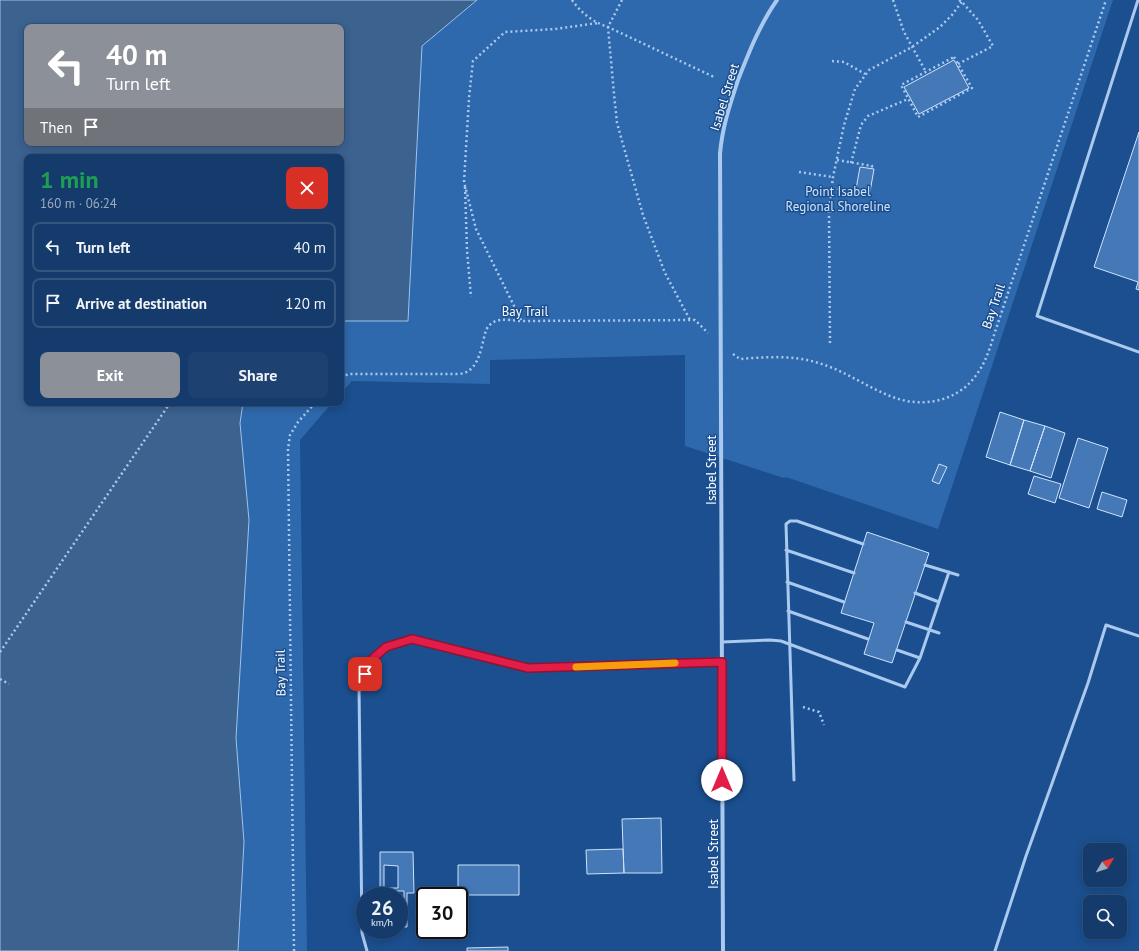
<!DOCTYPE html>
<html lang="en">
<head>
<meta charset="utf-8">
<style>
  :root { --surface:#143b6b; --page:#1d4271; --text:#f1f3f6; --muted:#9dadc1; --line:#33557e; --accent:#8c9099 }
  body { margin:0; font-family:"PT Sans",sans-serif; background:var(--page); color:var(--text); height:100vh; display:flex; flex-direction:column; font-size:15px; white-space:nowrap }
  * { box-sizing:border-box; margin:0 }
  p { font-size:13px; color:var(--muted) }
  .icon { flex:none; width:22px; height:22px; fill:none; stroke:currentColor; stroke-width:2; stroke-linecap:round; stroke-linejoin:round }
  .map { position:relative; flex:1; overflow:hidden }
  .panel { position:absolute; left:24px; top:154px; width:320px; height:252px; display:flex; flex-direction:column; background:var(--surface); border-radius:8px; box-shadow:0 2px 10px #0003,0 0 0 1px var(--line) }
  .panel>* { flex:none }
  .hud { position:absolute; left:24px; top:24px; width:320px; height:122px; border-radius:8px; box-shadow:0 2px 10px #0003,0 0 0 1px var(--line); background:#8c9099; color:#fff; overflow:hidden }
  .needle { width:26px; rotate:51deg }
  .buttons { position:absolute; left:1083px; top:843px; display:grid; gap:8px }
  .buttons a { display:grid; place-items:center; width:44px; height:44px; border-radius:8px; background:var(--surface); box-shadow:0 2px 10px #0003,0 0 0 1px var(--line); font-size:20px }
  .speed { position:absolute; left:356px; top:887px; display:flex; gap:8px; font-size:20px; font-weight:700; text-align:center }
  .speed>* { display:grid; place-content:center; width:52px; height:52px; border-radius:50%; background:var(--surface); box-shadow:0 2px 10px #0003,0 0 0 1px var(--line); line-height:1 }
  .speed small { font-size:10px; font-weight:400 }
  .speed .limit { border:2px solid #111; border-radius:6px; background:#fff; color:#111 }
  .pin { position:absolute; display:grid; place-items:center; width:34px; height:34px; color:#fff; margin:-17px; border-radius:8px; box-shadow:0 2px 6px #0006 }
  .me { position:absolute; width:44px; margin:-22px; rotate:0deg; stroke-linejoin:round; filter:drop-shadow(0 0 3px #0008) }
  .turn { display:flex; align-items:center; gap:14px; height:84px; padding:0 16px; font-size:18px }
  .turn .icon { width:52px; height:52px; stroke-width:2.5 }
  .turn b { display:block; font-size:28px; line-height:34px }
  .then { display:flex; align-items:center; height:38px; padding:0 16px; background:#0003; gap:8px; font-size:15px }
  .round { display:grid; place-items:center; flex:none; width:42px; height:42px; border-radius:8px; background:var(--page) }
  .head { display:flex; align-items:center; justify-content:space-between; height:68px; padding:0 16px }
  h1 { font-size:24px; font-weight:800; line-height:30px; color:#1e9e55 }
  .button { display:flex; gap:8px; margin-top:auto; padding:8px 16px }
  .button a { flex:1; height:46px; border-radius:8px; background:var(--accent); color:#fff; font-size:16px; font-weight:800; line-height:46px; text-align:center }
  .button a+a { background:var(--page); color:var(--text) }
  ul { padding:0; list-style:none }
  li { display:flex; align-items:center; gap:12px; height:50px; margin:0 8px 6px; padding:0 8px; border:2px solid var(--line); border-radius:8px }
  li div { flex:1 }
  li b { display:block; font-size:15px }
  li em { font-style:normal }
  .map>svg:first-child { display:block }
</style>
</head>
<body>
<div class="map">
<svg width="1139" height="951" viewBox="0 0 1139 951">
  <rect width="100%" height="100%" fill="#1b4f8f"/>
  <path fill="#2e69ad" d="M477,0H1113L938,529L786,477L784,478L685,446V355L490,360V384L352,381L341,393V321H408L422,46Z
    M243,403H332L300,440L307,951H238L244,842L236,739L249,520L240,423Z"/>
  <path fill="#3c6290" stroke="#9cc4f0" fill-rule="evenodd" d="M0,0H477L422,46L408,321H341V157H27V403H243L240,423L249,520L236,738L244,842L238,951H0ZM27,27H341V143H27Z"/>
  <path fill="#4478b7" stroke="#cfe3fa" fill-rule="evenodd" d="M954,60L969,88L919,114L904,87Z
    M1139,132V290L1136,289L1138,282L1094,267Z
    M860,167L874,169L870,192L856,189Z
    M1000,412L1024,420L1010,465L986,457Z
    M1024,420L1045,426L1030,471L1010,465Z
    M1045,426L1065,433L1051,478L1030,471Z
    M1078,438L1108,448L1089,508L1059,498Z
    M939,464L947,467L939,484L932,481Z
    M1034,476L1061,484L1055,503L1028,494Z
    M1102,492L1127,500L1122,517L1097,509Z
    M867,532L929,553L892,663L864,654L874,623L841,613Z
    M661,818L662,873H624L622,819Z
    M623,849L624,873L587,874L586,850Z
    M380,852H413L414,893H407V927H399V923H402V918H399V913H404V891H392V896H387V893H383V896H380ZM384,865L398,866V888H384Z
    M458,865H519V895H458Z
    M508,947V951H467V948Z"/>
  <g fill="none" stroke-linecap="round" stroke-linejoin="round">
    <path stroke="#a9c9ee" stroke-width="2.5" stroke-dasharray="2 3" stroke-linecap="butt" d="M572,0C581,13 593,22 608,27L714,77
      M622,0L608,27L614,94L617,123L643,215L665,273L690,320
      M893,0L904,32L926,72
      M954,57L972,88L918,117L901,85Z
      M832,61L844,62L865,74
      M958,64L993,46L978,20L962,2L959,0
      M837,160L872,166L871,169
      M851,163L861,125L868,116L908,99
      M799,172L833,177
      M465,187L467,250L471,297
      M832,188L867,193L868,191
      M521,320L476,229L464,182L469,98L473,61L505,32L555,29L598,23
      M830,343L829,211L833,177L844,125L855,89L869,70L912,47L940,27L952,15L963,0
      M733,354L740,359C764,357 792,355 815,362C842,369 865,386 890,396C921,409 958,402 977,374C988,359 992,340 998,323L1106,0
      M341,377L349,374H459C480,372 481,346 486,330C494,316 506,320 521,321L695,320L708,333
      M0,652L170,403
      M0,679L9,684
      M803,707L819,712L824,725
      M294,951L288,449L290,435L298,422L315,403"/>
    <path stroke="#a9c9ee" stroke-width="3" d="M1138,0L1037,316L1139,352
      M786,550L854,573
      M925,565L958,575
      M787,582L844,602
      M915,593L939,602
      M788,611L868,639
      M906,622L939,633
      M722,642L770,640L781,641L905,687L920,658L949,572
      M897,650L920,658
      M794,780L786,524L790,521H797L863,544
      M367,951L362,933L359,687L370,661L386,647L412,639L528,668L722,662
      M995,951L1026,856L1088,683L1106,625L1139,636"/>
    <path stroke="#a9c9ee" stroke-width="4" d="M723,951L720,154C722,128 730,104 738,80C749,52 760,24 777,0"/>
  </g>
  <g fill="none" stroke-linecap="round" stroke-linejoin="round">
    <defs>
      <path id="route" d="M365,674L370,661L386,647L412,639L528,668L722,662V780"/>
    </defs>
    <use href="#route" stroke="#92132f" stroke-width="10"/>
    <use href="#route" stroke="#e11d48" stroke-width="7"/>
    <path stroke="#f59e0b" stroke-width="7" d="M576,667L675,663"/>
  </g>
  <g text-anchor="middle" stroke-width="3" stroke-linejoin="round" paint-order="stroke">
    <g font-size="13" fill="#fff" stroke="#1b4f8f">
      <text transform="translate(724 97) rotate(-73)" y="5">Isabel Street</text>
      <text transform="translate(993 306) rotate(-71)" y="5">Bay Trail</text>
      <text x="525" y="316">Bay Trail</text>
      <text transform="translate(711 470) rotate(-90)" y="5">Isabel Street</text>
      <text transform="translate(280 673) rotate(-91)" y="5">Bay Trail</text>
      <text transform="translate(713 854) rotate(-90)" y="5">Isabel Street</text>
    </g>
    <g font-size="13" fill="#cfe3fa" stroke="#1b4f8f">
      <text x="838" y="196">Point Isabel<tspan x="838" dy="15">Regional Shoreline</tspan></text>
    </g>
  </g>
</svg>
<div class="buttons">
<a><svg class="needle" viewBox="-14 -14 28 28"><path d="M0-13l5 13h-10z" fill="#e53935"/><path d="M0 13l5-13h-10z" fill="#9dadc1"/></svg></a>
<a><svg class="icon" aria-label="search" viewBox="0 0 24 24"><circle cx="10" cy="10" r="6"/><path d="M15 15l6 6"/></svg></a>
</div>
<div class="speed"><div>26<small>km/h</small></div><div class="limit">30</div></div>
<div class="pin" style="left:365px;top:674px;background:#d93025"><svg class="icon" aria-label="arrive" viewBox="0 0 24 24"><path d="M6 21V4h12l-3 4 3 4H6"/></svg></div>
<svg class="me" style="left:722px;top:780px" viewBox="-20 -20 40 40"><circle r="19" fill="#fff"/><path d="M0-13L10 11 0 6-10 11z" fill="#e11d48"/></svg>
<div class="hud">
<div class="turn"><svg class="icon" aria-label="left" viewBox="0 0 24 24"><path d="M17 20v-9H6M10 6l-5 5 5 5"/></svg><div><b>40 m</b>Turn left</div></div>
<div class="then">Then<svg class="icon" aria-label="arrive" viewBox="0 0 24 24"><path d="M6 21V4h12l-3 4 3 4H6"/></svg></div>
</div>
<section class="panel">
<div class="head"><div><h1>1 min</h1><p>160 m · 06:24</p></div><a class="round" style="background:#d93025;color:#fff"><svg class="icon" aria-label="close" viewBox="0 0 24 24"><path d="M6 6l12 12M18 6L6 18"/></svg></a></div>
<ul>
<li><svg class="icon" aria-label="left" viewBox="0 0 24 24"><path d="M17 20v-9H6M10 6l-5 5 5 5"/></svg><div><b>Turn left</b></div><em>40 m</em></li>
<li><svg class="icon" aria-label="arrive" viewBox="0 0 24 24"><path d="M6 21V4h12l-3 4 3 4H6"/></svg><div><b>Arrive at destination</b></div><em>120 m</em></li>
</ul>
<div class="button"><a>Exit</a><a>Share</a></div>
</section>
</div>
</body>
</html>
